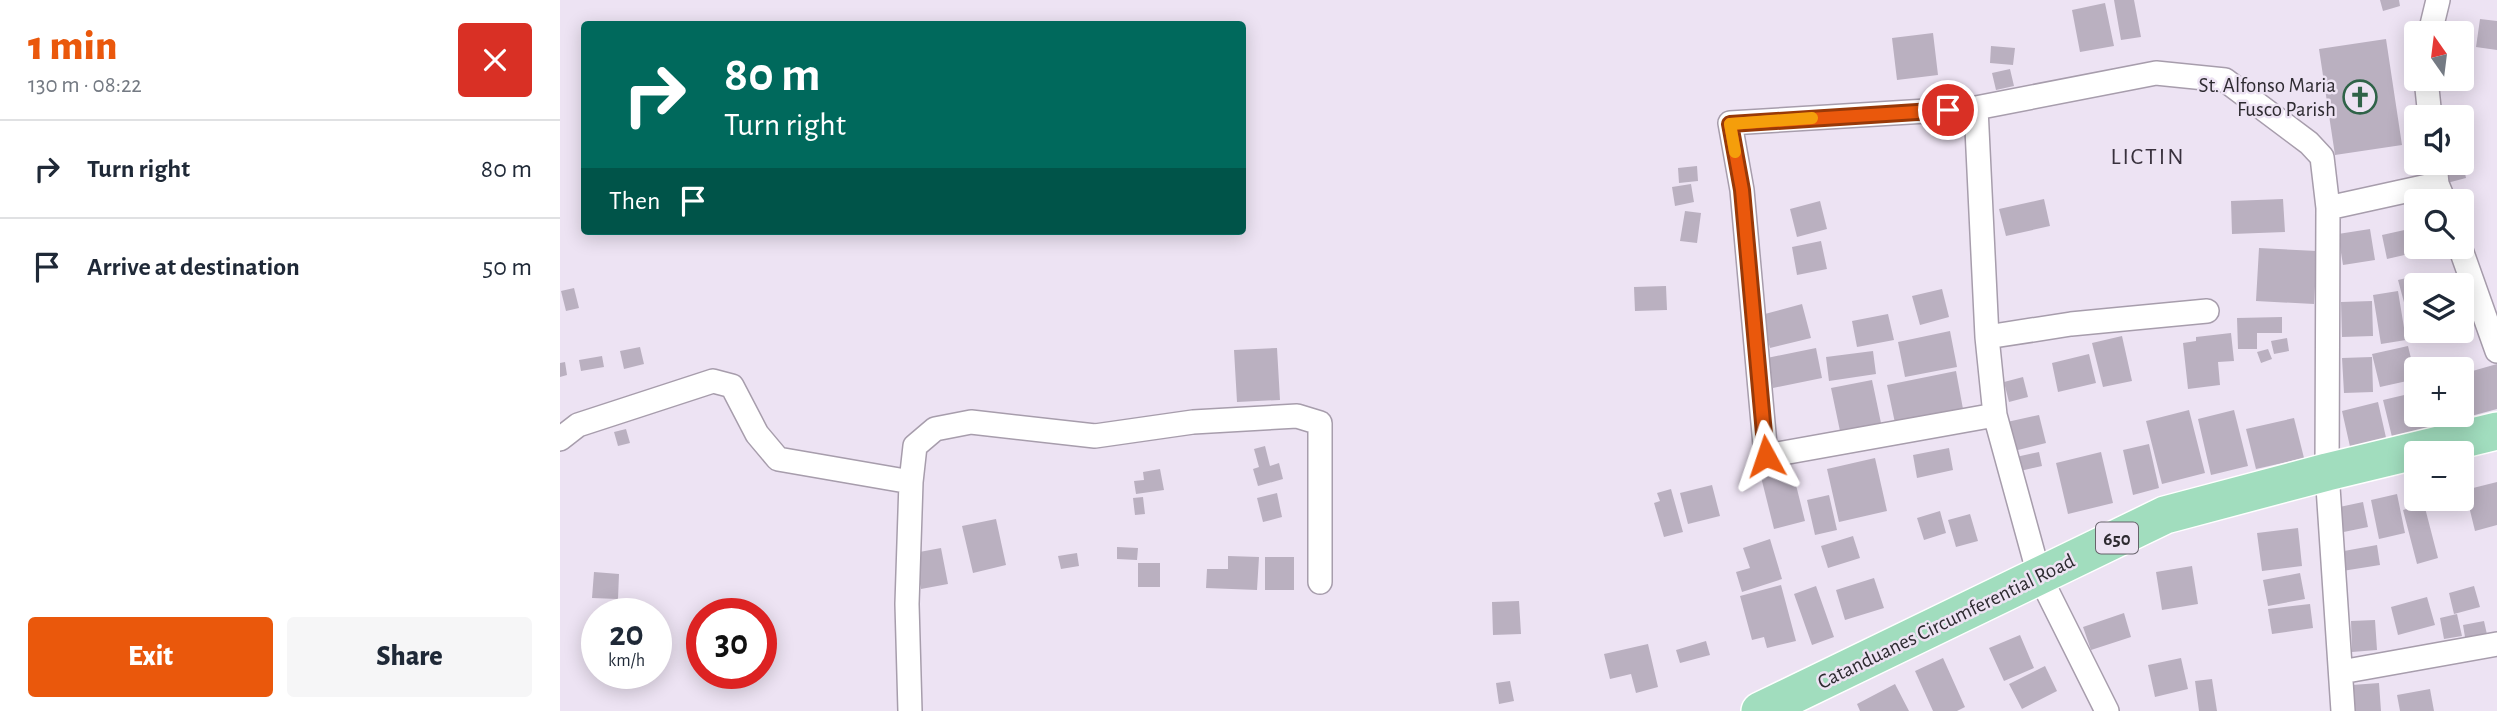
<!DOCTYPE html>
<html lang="en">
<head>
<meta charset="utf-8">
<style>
  :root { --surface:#fff; --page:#f6f6f7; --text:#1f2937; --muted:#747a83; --line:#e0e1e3; --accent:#ea580c }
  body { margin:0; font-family:"Alegreya Sans",sans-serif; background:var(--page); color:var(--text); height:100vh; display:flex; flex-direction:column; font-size:26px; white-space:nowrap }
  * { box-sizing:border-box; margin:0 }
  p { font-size:23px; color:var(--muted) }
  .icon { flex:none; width:38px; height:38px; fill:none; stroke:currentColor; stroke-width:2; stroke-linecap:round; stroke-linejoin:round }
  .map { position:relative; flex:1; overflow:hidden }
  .drawer { display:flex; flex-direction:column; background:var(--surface); width:560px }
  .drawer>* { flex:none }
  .banner { position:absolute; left:21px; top:21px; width:665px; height:214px; border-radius:7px; box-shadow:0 4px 18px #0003; background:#00695c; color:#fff; overflow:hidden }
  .needle { width:46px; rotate:346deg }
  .fabs { position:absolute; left:1844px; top:21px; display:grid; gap:14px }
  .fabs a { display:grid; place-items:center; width:70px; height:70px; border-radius:7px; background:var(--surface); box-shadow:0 4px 18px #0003; font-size:35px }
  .speed { position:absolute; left:21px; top:598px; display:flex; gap:14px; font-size:35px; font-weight:700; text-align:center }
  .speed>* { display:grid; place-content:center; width:91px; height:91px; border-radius:50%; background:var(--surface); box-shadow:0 4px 18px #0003; line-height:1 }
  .speed small { font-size:18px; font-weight:400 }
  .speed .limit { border:10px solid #d22; background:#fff; color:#111 }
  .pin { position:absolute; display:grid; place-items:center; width:60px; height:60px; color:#fff; margin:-30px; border:4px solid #fff; border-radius:50%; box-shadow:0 2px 7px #0007 }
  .me { position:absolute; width:77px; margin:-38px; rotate:355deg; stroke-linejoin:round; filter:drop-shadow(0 0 5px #0008) }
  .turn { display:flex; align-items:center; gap:24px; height:147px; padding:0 28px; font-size:32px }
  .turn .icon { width:91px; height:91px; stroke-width:2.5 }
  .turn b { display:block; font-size:49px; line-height:60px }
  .then { display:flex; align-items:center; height:66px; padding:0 28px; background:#0003; gap:14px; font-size:26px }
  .round { display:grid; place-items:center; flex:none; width:74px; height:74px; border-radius:7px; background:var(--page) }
  .overview { display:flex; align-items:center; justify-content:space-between; height:119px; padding:0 28px }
  h1 { font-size:42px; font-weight:800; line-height:52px; color:var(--accent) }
  .action { display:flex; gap:14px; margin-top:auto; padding:14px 28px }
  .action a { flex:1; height:80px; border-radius:7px; background:var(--accent); color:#fff; font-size:28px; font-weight:800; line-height:80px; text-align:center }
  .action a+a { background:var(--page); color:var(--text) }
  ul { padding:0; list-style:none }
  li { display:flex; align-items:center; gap:21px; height:98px; padding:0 28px; border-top:2px solid var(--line) }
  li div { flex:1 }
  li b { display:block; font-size:26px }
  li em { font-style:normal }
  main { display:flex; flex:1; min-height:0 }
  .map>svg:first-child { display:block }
</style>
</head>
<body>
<main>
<section class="drawer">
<div class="overview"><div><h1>1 min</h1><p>130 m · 08:22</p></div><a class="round" style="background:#d93025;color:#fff"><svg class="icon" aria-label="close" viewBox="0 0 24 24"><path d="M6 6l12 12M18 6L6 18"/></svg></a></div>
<ul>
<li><svg class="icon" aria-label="right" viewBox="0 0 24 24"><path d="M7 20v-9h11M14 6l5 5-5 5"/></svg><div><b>Turn right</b></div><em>80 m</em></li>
<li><svg class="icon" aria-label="arrive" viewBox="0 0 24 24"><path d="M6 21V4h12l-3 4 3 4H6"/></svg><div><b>Arrive at destination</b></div><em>50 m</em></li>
</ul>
<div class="action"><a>Exit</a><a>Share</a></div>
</section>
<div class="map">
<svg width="1937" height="711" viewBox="0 0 1937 711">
  <rect width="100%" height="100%" fill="#ede3f3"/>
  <path fill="#bab0c0" d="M1554,0H1574L1581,37L1561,40Z
    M1820,0H1839L1840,6L1823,11Z
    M1545,3L1554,46L1520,52L1512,10Z
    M1920,19L1937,21V50L1916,47Z
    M1373,33L1378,75L1337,80L1332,38Z
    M1826,39L1842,145L1775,155L1759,49Z
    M1431,46L1455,48L1453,65L1430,63Z
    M1450,69L1454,86L1436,90L1432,73Z
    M1902,145H1905L1908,160L1902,162Z
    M1137,166L1138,181L1119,183L1118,168Z
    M1904,169L1906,178L1887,183L1884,174Z
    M1131,184L1134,202L1115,206L1112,187Z
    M1484,199L1490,226L1446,236L1439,209Z
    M1723,199L1725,232L1672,234L1671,201Z
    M1260,201L1267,229L1237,237L1230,209Z
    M1125,211L1141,213L1137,243L1120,241Z
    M1857,211V247L1875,248L1827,259L1822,235L1849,229L1845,214Z
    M1810,229L1815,260L1783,265L1778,234Z
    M1261,241L1267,269L1237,275L1232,247Z
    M1699,248L1757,251L1754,304L1696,301Z
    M1867,273L1870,285H1857V303L1845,306L1838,280Z
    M1106,286L1107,310L1075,311L1074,287Z
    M14,288L19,308L6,311L1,291Z
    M1382,289L1389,317L1360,325L1352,296Z
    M1838,291L1846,340L1821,344L1813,295Z
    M1812,301L1813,336L1782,337L1781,302Z
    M1242,304L1251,338L1210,348L1201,315Z
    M1328,314L1334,340L1297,347L1292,321Z
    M1722,317V333H1697V349H1678L1677,318Z
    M1390,331L1397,367L1345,377L1338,342Z
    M1671,333L1674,361L1658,362L1660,385L1628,389L1623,343L1636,341V337Z
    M1562,336L1572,381L1543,387L1532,343Z
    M1727,338L1729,351L1714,354L1711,341Z
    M1848,346L1856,379L1820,387L1812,354Z
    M80,347L84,364L64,369L60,351Z
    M717,348L720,400L677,402L674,350Z
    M1256,348L1262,378L1213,388L1207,358Z
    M1708,349L1712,359L1701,363L1697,352Z
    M1313,351L1316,374L1269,381L1266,357Z
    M1529,354L1536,383L1498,392L1492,363Z
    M42,356L44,367L21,371L19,360Z
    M1812,357L1813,392L1784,393L1782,358Z
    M5,362L7,375L0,377V363Z
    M1937,364V409L1911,416L1902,385V374Z
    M1396,371L1403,409L1335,423L1327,385Z
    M1463,377L1468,397L1449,402L1444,382Z
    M1312,380L1321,423L1280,431L1271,388Z
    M1857,392V415H1864L1869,432L1833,441L1823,400Z
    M1818,402L1827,442L1791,451L1782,411Z
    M1629,410L1645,473L1602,484L1586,421Z
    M1674,410L1688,466L1651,475L1638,419Z
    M1479,415L1486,443L1454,451L1447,422Z
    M1871,415H1903L1904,419L1874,427Z
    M1734,418L1744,458L1696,469L1686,429Z
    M66,429L70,443L58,446L54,432Z
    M1589,444L1599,488L1573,495L1563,450Z
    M705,446L710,466L719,463L723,479L698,486L693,469L699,467L694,449Z
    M1389,448L1393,470L1357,478L1353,455Z
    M1479,452L1482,466L1460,471L1456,457Z
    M1541,452L1553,503L1508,514L1496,463Z
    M1315,458L1327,511L1279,522L1267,469Z
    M600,469L604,490L576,494L574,481L584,480L583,472Z
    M1232,469L1245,521L1214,529L1201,477Z
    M1937,482V525L1915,531L1905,490Z
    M1152,485L1160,516L1128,524L1120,493Z
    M1111,489L1123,532L1104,537L1094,503L1100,501L1097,493Z
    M717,493L722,517L703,522L697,498Z
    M1837,494L1845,533L1819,539L1811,500Z
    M1269,495L1277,530L1255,535L1247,500Z
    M583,497L585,514L575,515L573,498Z
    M1803,502L1808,527L1774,534L1770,509Z
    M1864,504L1878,558L1857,564L1843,510Z
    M1380,511L1386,533L1364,540L1357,518Z
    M1410,514L1418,541L1396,547L1388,520Z
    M436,519L446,565L413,573L402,526Z
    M1738,528L1742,566L1702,571L1697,533Z
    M1293,536L1300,558L1268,568L1261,546Z
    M1210,539L1222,579L1182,592L1176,572L1190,568L1183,548Z
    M1817,545L1820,565L1776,572L1773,553Z
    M557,547L578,548L577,560L557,559Z
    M381,548L388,584L361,589L354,553Z
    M517,553L519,566L501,569L498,556Z
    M668,556L699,557L697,590L646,588L647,569H668Z
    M705,557H734V590H705Z
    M578,563H600V587H578Z
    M1632,566L1638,604L1602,610L1596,572Z
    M34,572L59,574L58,599L32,598Z
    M1740,573L1745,599L1708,606L1703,580Z
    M1314,578L1324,608L1285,620L1276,590Z
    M1221,585L1236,641L1207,648L1204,637L1192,640L1180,596Z
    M1256,586L1274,637L1252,645L1234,594Z
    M1914,586L1920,607L1894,614L1889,593Z
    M1867,597L1875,625L1838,635L1831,607Z
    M959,601L961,634L933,635L932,602Z
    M1750,604L1753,628L1712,634L1708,609Z
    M1564,613L1571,637L1531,650L1523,627Z
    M1897,614L1902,636L1884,639L1880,618Z
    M1815,620L1817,650L1792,652L1791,621Z
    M1924,621L1928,639L1906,643L1903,625Z
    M1460,635L1474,668L1444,681L1429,648Z
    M1146,641L1150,655L1120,663L1116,650Z
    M1088,644L1098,687L1076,693L1071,674L1050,679L1044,654Z
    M1383,658L1405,707L1397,711H1373L1355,671Z
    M1621,658L1628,689L1595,697L1588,665Z
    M1485,666L1497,691L1462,709L1449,684Z
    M1652,679L1657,711H1639L1635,681Z
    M950,681L954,701L939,704L936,683Z
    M1819,683L1821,711H1795L1792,685Z
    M1335,684L1349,711H1300L1297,704Z
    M1870,689L1874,711H1840L1837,695Z"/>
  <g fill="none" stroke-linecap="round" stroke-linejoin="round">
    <defs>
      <path id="minor" d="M1870,33L1878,0
        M1866,79L1870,117
        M1416,108L1427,337L1435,415L1479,575L1547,711
        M1875,163L1877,184L1884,201
        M1900,247L1937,351
        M1427,337L1511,324L1647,311
        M1435,415L1206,456L1182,190L1170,123L1416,108L1596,73L1665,80L1749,143L1762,157L1768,208
        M0,439L18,425L153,381L172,386L197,434L218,459L351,482L347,604L350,711
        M351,482L355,446L375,429L411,422L535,436L633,422L737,416L760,423V582
        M1781,672L1937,644
        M1783,711L1767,472L1768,208L1877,184"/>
      <path id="primary" d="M1200,711L1605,515L1767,472L1937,431"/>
    </defs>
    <use href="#minor" stroke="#a79dac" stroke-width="26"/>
    <use href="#primary" stroke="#fff" stroke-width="40"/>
    <use href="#minor" stroke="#fff" stroke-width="23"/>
    <use href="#primary" stroke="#a1ddbe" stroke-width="37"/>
  </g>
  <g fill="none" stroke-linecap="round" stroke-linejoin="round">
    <defs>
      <path id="route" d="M1206,456L1182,190L1170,124L1388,110"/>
    </defs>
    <use href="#route" stroke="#983908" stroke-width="18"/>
    <use href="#route" stroke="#ea580c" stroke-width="12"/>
    <path stroke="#f59e0b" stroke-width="12" d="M1175,152L1170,124L1252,118"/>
  </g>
  <defs>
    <symbol id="church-ring" viewBox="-11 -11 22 22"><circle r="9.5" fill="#ede3f3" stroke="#2f6348" stroke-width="1.5"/><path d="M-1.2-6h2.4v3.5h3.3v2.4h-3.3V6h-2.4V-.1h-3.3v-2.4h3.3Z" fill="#2f6348"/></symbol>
  </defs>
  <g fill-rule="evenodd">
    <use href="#church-ring" x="1781" y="78" width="38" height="38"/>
  </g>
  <g text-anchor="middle" stroke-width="5" stroke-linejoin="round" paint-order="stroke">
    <rect fill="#ede3f3" stroke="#67626b" stroke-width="2" x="1536" y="522.5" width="42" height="31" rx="5"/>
    <g font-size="19" font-weight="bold" fill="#2e2b31">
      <text x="1557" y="545">650</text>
    </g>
    <g font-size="21" fill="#2e2b31" stroke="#ede3f3" text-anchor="end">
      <text x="1776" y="92">St. Alfonso Maria<tspan x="1776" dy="24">Fusco Parish</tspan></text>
    </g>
    <g font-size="21" fill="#2e2b31" stroke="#ede3f3">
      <text transform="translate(1386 621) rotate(-26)" y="7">Catanduanes Circumferential Road</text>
    </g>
    <g font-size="24" letter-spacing="2" fill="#39313d" stroke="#ede3f3">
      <text x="1588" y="164">LICTIN</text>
    </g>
  </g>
</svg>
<div class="fabs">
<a><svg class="needle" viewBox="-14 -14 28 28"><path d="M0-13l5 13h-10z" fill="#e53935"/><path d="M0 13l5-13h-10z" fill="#747a83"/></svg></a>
<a><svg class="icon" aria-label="sound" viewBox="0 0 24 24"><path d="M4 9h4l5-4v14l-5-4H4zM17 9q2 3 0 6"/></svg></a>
<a><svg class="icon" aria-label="search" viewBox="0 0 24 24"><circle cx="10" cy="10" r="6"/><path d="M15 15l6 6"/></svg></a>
<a><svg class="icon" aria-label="layers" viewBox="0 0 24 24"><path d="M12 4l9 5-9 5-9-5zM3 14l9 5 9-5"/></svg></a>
<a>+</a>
<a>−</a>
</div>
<div class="speed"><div>20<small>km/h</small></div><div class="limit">30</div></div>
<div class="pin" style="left:1388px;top:110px;background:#d93025"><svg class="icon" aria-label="arrive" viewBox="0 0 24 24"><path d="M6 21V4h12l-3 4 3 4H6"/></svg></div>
<svg class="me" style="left:1206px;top:456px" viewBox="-20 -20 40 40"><path d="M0-17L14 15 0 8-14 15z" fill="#ea580c" stroke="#fff" stroke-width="4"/></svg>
<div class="banner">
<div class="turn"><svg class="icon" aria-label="right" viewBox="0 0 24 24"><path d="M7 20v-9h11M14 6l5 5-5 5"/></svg><div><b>80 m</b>Turn right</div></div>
<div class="then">Then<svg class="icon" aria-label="arrive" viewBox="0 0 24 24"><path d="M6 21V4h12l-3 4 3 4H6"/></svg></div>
</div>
</div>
</main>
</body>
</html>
